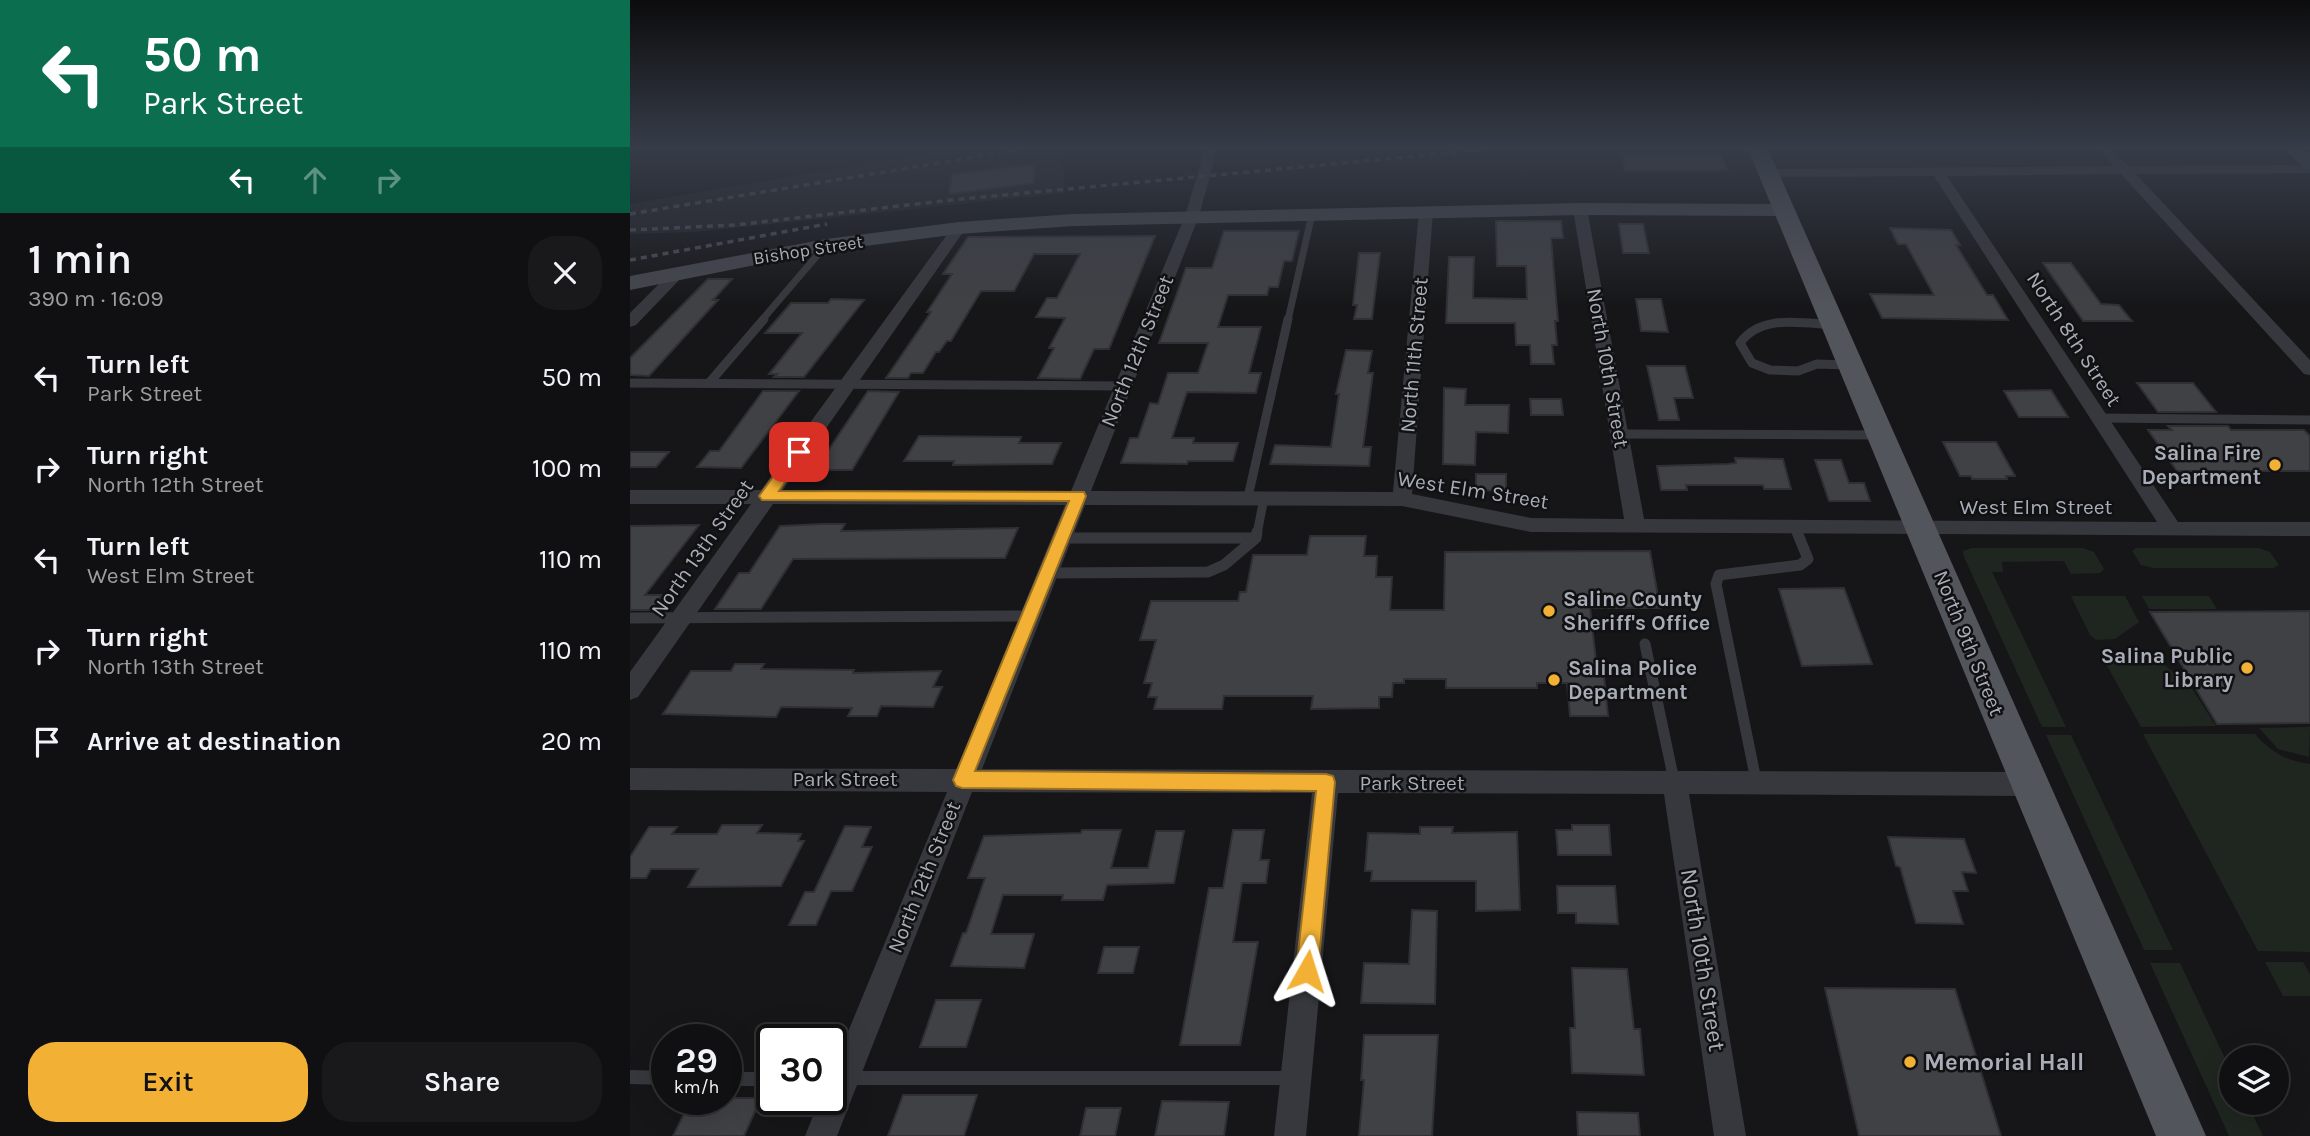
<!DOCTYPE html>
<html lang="en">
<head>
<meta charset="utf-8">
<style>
  :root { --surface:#101012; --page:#19191b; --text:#f1f3f6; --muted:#9c9d9f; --line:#303032; --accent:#f2b134 }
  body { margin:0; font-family:Karla,sans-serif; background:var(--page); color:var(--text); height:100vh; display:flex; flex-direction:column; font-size:26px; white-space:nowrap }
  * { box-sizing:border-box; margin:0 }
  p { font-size:23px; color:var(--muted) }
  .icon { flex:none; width:38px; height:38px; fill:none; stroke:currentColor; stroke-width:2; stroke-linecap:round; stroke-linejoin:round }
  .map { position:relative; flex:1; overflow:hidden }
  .drawer { display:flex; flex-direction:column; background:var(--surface); width:630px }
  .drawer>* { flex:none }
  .top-card { background:#0b6e4f; color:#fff; overflow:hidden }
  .controls { position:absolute; left:1589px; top:1045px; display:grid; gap:14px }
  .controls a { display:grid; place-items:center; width:70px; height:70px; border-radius:50%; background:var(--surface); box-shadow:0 7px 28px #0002,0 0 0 2px var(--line); font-size:35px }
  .speed { position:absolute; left:21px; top:1024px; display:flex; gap:14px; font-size:35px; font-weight:700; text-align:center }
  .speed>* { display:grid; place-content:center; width:91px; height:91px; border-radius:50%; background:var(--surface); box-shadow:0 7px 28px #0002,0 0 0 2px var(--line); line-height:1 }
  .speed small { font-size:18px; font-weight:400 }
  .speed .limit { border:4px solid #111; border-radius:10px; background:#fff; color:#111 }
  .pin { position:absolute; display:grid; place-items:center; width:60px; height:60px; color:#fff; margin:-30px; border-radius:14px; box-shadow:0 4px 10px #0006 }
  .me { position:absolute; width:77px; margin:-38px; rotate:6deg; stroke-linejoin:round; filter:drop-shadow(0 0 5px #0008) }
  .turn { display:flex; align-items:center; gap:24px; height:147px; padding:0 28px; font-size:32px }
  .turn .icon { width:91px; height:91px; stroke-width:2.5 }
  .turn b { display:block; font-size:49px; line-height:60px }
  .lanes { display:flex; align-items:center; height:66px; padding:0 28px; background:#0003; justify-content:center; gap:35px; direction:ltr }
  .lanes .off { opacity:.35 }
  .round { display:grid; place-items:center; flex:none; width:74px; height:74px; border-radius:28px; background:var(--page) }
  .head { display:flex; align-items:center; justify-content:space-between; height:119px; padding:0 28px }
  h1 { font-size:42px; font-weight:600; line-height:52px }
  .button { display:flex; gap:14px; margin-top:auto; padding:14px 28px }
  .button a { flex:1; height:80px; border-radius:28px; background:var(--accent); color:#111; font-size:28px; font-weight:600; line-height:80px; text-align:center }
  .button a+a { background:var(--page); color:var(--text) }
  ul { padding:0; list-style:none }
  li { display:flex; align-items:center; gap:21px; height:91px; padding:0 28px }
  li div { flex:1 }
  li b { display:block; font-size:26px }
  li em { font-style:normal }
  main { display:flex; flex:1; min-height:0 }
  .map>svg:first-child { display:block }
</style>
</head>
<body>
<main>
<section class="drawer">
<div class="top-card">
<div class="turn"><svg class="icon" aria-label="left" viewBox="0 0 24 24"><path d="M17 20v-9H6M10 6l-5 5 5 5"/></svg><div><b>50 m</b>Park Street</div></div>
<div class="lanes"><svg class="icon" aria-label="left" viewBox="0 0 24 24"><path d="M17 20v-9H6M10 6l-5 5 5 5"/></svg><svg class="icon off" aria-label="ahead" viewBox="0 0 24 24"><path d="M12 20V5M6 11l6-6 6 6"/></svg><svg class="icon off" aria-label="right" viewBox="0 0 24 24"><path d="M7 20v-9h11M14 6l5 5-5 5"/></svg></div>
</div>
<div class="head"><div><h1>1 min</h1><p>390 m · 16:09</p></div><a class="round"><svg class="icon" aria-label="close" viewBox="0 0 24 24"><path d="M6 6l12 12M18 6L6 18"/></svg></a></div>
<ul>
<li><svg class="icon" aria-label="left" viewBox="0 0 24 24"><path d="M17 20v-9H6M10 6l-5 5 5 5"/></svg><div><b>Turn left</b><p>Park Street</p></div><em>50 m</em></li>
<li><svg class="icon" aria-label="right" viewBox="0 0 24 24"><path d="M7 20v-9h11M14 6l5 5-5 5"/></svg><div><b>Turn right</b><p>North 12th Street</p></div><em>100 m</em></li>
<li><svg class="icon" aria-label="left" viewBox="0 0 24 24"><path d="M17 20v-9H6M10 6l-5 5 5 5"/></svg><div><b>Turn left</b><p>West Elm Street</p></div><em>110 m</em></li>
<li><svg class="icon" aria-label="right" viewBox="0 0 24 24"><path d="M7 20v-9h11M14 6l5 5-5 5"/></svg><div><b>Turn right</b><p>North 13th Street</p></div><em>110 m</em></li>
<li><svg class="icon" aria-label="arrive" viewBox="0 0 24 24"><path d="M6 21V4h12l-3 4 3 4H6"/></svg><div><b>Arrive at destination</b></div><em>20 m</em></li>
</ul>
<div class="button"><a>Exit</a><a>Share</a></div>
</section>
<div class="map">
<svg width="1680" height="1136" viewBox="0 0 1680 1136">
  <rect width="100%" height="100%" fill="#161618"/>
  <path fill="#222225" d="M325,149H431L435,193L65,232L0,234V204Z"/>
  <path fill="#1e261f" d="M1342,548H1453L1464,552L1474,569L1470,573L1441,574L1434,561L1372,562L1373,572H1362L1436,727H1412L1334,557L1333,551Z
    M1506,548H1629L1640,552L1649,565L1643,568H1523L1511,565L1502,551Z
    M1441,596H1495L1509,622L1485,639L1466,640L1460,635Z
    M1512,596H1579L1587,609H1519Z
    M1528,652L1535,665L1563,690L1586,726L1511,727L1470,653Z
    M1680,727L1679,757L1648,749L1629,728Z
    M1513,734H1625C1642,753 1655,760 1680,764V952L1628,951Z
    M1416,735H1441L1543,950H1514Z
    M1635,962H1673L1680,974V996H1653Z
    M1520,963H1550L1601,1071V1102L1617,1103L1633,1136H1599Z"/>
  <path fill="#404145" stroke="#303034" stroke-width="2" d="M991,154H1091L1097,170H995Z
    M405,164L404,183L321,194L319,192L322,174Z
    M866,221H931L933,238H921L928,321H925L927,345H922L924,364H901L900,345H886L885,323H816L819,257H844L843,298L897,299L896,266H867Z
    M989,224H1013L1019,253H993Z
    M1260,228L1321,230L1330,245H1326L1357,295H1363L1378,320L1252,318L1240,294L1304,295L1276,244H1268Z
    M594,231H669L662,261H654L648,287H639L637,295H598L588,327H631L619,373H631L626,393L557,392L542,438H564L563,443H608L603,461H558L557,464L491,463L500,438H508L520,403L528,404L538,373H568L578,343H529L556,268H582Z
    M525,236L479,349H464L450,379L408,378L424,348H419L435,318L406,317L417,298H427L450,254H404L384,291H351L321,341H317L309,352H306L293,373H281L278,378H256L301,312H297L322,274H313L338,237Z
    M729,253H750L742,319H724L727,305H723Z
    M1413,263H1441L1471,304L1489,305L1502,321H1453Z
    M78,279H102L83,300H88L19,376L0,375V358Z
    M201,299L234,300L174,377H144L147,374H139L172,333H135L161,303H198Z
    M1006,299H1031L1038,332L1011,331Z
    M716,350L742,351L738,373H743L733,447H741L739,466L640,464L645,445L701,447L709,394H706Z
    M1017,366H1055L1063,398H1044L1049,420H1029Z
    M1507,383H1563L1586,412H1528Z
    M814,388L836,389L835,405H879L878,433L846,432L845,465L813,464Z
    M1421,390L1438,417H1389L1374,391Z
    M133,391H169L111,468L67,467L80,451H89Z
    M238,391L269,392L222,470H185Z
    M900,399H931L933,415H901Z
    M1538,426H1598L1601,430H1674L1680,436V471H1547L1518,430H1542Z
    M289,436L391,437L389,443H431L422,464L323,465L324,461H274Z
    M1313,442H1366L1385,476H1376L1377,479H1342L1341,476H1330Z
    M0,452H39L26,467H0Z
    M1105,458L1153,459L1161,489H1134L1133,485H1056L1057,490H1031L1027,466L1098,464L1106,463Z
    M1185,460H1211L1219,483H1234L1240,501H1199Z
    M846,474H876V491L846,490Z
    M193,524H215L211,531L388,528L375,558L163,559L131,609H85L109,573H119L150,526Z
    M69,525L15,595H32L21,610H0V526Z
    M680,536H736L734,556H747L746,577H762L760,610H814L815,552L1020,551L1030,608H960L968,677H974L978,716H940L937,683H907V688H816V679H774V683H763L762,697H749V708L681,709L683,696H594L592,709H524L527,697H518L522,683H514L526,640H510L521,601H608L610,592H616L623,555H677Z
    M1214,588L1242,664L1172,666L1149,589Z
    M1680,611V723L1587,724L1520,612Z
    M105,664H134L131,669L224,670L223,673L311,671L303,687H312L303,707L251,706L247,716H218L222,708L151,707L146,717L33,714L61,671H101Z
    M92,825H132L127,833L171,834L168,841H174L151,886L58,887L68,869H21L16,878H0V857L19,827H47L42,834H87Z
    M942,825H979L981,855H928L926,830H942Z
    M215,826L241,827L232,847H242L222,891H201L186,925H159L175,892H184Z
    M790,827H823L822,833L887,832L890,910L846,911V881H741L742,871H735L738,833L790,834Z
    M452,830H491L481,868H518L526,831H554L544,883L477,885L473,900H432L433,895H373L361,934H404L394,968L321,966L333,933H336L355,878H338L354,836L451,833Z
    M603,830H634L630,860H639L636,883H612L603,942H628L610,1045H550L579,888H593Z
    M1258,837L1334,839L1346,873L1332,872L1338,891H1323L1333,924L1286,923L1270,867L1266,866Z
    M927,886H985L988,924L946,923V913H928Z
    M782,910L807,911L805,1004L731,1003L734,963L779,964Z
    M474,947H509L503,973H468Z
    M942,968L997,969L1004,1029H1010L1014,1075L942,1073L940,1028H945Z
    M1195,988L1325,989L1371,1136H1229Z
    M306,1000H351L336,1047H290Z
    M734,1035H808L802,1136H729L734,1080H731Z
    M273,1095H347L334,1136H258Z
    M96,1098H131L114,1136H43L57,1108H72L76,1099Z
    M532,1101L599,1102L594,1136H525Z
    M456,1108H491L485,1136H450Z
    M947,1112L1008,1113L1010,1136H948Z"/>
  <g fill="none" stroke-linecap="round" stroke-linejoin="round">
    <path stroke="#37383d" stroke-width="7" d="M132,320L196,245
      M658,320L682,214"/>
    <path stroke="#37383d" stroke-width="9" d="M1203,325C1171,323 1131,314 1110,343L1122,363L1140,370L1168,371L1187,364L1218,365
      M0,383L493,386
      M79,383L134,319
      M1469,418L1680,420
      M989,434L1249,435
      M618,497L658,319
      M1165,528L1168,534
      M627,534L634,498"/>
    <path stroke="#37383d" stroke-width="11" d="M431,538H626
      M417,573L578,572L594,565L626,538L627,532
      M0,618L399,616
      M1015,644L1045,785
      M1127,785L1086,584L1089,575L1170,565L1178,559L1167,532"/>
    <path stroke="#37383d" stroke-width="14" d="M0,1077L37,1078
      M218,1078H664
      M96,1079H142"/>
    <path fill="#37383d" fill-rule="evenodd" d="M575,149H587L569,216L461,491L763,492L789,211L796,207L803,211L782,494L901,518L994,519L943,209L950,205L957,209L1014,519L1527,522L1304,176L1138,177L1131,173L1138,169L1484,166L1469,149H1482L1498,166L1680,165V173L1506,174L1680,360V375L1674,374L1491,174L1317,176L1548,522H1680V536L901,532L772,506L455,505L352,769L1397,772L1406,776L1410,784L1406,792L1397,796L1059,794L1116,1136H1084L1034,794L708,793L676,1136H644L682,793L342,792L207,1136H175L190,1099H201V1073L317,792L0,790V768L327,769L435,505L143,504L8,697L0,700V672L121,504H0V490H131L324,225L329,224L336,228L153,490L441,491L555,216Z
      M49,267L57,272L54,275L6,325L0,327V313L44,269Z"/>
    <path fill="#45474d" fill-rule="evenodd" d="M1654,149H1674L1680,154V169L1673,167Z
      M950,203L1154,204L1161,206L1164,210L1161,214L1154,216L950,215L443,226L329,234L196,251L0,290V276L196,239L329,222L443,214Z"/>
    <path fill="#53555c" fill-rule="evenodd" d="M1118,149H1138L1576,1136H1526Z"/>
    <path stroke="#4a4c52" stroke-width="3.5" stroke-dasharray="6 5" stroke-linecap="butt" d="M0,214L393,149
      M0,230L105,225L321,200L862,149
      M0,260L197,224"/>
  </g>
  <linearGradient id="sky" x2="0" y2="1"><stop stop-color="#0c0c0d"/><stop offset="0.48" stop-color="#363c48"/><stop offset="1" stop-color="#363c48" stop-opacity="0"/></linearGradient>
  <rect width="1680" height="308" fill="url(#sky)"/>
  <path fill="#f2b134" stroke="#9d7322" stroke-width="2" d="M169,447L176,452L149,491L454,492L456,496L345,771L696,774L703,776L705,782L688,971L685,979L677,982L669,979L666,971L686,791L332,788L326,786L323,780L439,501L132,500L129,496L132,492L164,448Z"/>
  <g fill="#f2b134" stroke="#111113" stroke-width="2.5">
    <circle cx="1645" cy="465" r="7"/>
    <circle cx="919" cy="611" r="7"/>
    <circle cx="1617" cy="668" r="7"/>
    <circle cx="924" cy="680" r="7"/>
    <circle cx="1280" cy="1062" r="7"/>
  </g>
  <g text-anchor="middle" stroke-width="5" stroke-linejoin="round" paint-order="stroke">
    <g font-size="18" fill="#a8adb8" stroke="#111113">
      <text transform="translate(178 250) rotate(-9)" y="6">Bishop Street</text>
    </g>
    <g font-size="21" fill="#a8adb8" stroke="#111113">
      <text transform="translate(1444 339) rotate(57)" y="7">North 8th Street</text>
      <text transform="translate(507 351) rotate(-68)" y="7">North 12th Street</text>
      <text transform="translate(784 355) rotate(-85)" y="7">North 11th Street</text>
      <text transform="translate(978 368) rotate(80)" y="7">North 10th Street</text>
      <text transform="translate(843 490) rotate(9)" y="7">West Elm Street</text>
      <text x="1406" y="514">West Elm Street</text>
      <text transform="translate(72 548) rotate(-55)" y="7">North 13th Street</text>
      <text transform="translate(1339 643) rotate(68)" y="7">North 9th Street</text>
      <text x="215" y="786">Park Street</text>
      <text x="782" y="790">Park Street</text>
      <text transform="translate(294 877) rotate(-68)" y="7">North 12th Street</text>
    </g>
    <g font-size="21" font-weight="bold" fill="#a8adb8" stroke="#111113" text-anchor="end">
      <text x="1631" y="460">Salina Fire<tspan x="1631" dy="24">Department</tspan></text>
      <text x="933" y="606" text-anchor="start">Saline County<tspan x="933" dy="24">Sheriff's Office</tspan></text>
      <text x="1603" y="663">Salina Public<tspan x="1603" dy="24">Library</tspan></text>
      <text x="938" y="675" text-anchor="start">Salina Police<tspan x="938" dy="24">Department</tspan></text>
    </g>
    <g font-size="24" fill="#a8adb8" stroke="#111113">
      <text transform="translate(1073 960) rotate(81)" y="8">North 10th Street</text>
    </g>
    <g font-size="24" font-weight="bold" fill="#a8adb8" stroke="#111113" text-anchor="start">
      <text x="1294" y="1070">Memorial Hall</text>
    </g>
  </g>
</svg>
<div class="controls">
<a><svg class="icon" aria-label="layers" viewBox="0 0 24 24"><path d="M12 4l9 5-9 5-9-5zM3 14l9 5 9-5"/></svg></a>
</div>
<div class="speed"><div>29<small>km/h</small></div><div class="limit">30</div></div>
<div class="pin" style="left:169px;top:452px;background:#d93025"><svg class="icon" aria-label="arrive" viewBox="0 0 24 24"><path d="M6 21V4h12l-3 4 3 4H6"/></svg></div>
<svg class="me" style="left:677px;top:971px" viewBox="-20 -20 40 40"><path d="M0-17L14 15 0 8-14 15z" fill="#f2b134" stroke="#fff" stroke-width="4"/></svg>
</div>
</main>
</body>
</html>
